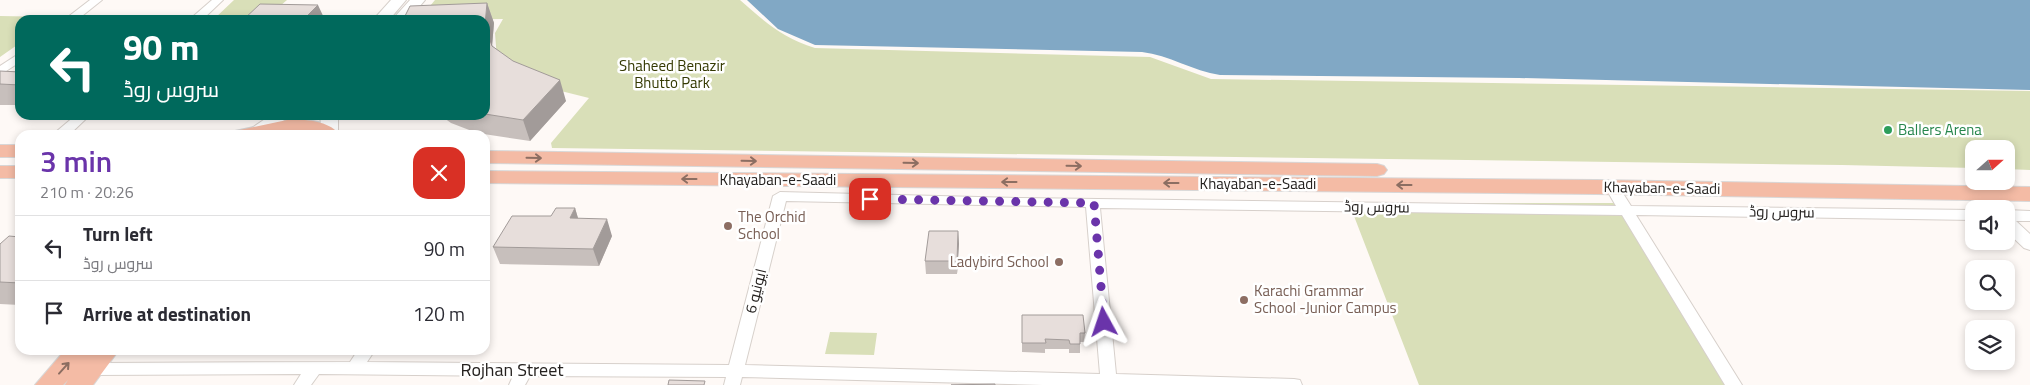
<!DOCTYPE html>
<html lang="en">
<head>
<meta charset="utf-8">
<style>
  :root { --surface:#fff; --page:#f2f2f3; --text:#2b2b33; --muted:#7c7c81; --line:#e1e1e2; --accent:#6a34aa }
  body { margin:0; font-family:"Titillium Web",Cairo,sans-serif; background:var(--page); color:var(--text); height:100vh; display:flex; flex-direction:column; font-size:19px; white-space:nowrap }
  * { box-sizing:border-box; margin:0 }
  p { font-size:16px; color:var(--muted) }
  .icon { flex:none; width:28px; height:28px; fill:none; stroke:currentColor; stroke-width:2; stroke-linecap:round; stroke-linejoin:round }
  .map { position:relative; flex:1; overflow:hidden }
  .sheet { position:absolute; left:15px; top:130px; width:475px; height:225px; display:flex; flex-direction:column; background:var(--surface); border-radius:15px; box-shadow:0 2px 8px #0003 }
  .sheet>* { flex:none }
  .hud { position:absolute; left:15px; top:15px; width:475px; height:105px; border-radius:15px; box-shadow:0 2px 8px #0003; background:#00695c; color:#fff; overflow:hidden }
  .needle { width:32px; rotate:69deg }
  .controls { position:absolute; left:1965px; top:140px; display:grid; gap:10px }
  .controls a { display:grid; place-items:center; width:50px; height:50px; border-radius:10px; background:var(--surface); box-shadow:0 2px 8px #0003; font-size:25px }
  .pin { position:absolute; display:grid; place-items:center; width:42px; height:42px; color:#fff; margin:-21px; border-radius:10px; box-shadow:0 2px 8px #0006 }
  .me { position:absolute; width:55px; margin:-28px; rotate:355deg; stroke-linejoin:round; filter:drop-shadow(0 0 4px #0008) }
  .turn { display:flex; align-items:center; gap:18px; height:105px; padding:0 25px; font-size:22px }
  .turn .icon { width:65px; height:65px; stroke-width:2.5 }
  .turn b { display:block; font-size:35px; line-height:42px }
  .round { display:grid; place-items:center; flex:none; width:52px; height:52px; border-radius:15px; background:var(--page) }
  .overview { display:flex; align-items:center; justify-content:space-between; height:85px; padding:0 25px }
  h1 { font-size:30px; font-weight:600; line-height:38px; color:var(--accent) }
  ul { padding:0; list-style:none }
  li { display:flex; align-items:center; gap:15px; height:65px; padding:0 25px; border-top:1px solid var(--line) }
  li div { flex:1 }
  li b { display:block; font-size:19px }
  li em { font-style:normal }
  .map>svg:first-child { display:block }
</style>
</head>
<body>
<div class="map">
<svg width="2030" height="385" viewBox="0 0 2030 385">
  <rect width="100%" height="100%" fill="#fef9f6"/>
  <path fill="#d9dfb8" d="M234,0H287L265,19H214Z
    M435,0H740C765,22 782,38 815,48L1150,57L1211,79L2030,91V170L2006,169V149H1974V168L1842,165L552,148L551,143L589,98L545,87L497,59L495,33L503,19L423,20L420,18Z
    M0,16L56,17L51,20H20V43L0,57Z
    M1349,203H1615L1734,385H1419Z
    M830,332L877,333L874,355L825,354Z"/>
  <path fill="#81a8c5" d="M747,0H2030V90L1519,78L1220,75C1193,71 1169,55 1142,52L815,45L778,29Z"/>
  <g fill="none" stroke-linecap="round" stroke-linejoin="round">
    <defs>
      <path id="minor" d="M90,0H102L77,20H64Z
        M212,0H223L202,20H189Z
        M20,53V62L0,75V66Z
        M76,115H90L69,135H56L57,131Z
        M1612,183L1617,184L1631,206L1974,210V220L1636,215L1742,385H1725L1622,215L1100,208L1116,374L1294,379L1300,380L1302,385H1043L742,377L740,385H724L726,377L530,376L525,385H509L513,376L319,374L311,385H294L301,374L92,375L86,373L84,369L86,365L92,363L350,362L358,350H375L367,362L729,365L773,196L780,192L1021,198L1616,206L1605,187ZM786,201L1086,207L1100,374L745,365Z"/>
      <path id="tertiary" d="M2006,210L2030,211V221H2016L2030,234V250L2024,248L2006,231Z"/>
      <path id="secondary" d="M391,0H406L389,20H373Z
        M410,0H425L408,20H392Z
        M271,115H292L262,135H248L246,132Z
        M320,115H338V135H322Z"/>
      <path id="primary" d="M287,120C303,119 329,120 340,135H316L298,131L268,135H232L235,131Z
        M0,145H20V157H0Z
        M485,151L1377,164L1384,166L1387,170L1384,174L1377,176L485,163Z
        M0,166H20V178H0Z
        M485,171L1596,180L2030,187V201L1596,194L485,183Z
        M65,350H119L93,385H65L68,380L63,385H35Z"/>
    </defs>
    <use href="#minor" stroke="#d7d0cb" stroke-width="2"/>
    <use href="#tertiary" stroke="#d7d0cb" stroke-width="2"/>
    <use href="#secondary" stroke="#d7d0cb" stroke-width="2"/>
    <use href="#primary" stroke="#d8d7d7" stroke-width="2"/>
    <use href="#minor" fill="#fff" fill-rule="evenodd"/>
    <use href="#tertiary" fill="#fff" fill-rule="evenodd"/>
    <use href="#secondary" fill="#fff" fill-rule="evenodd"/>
    <use href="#primary" fill="#f4bba5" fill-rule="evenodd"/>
  </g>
  <path fill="#c7bfbc" d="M487,3L494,23L492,46L566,101L530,141L477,133L451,123L440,115H485V20Z
    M0,71L20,72V105H0Z
    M575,208L578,218L612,236L599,266L500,264L493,247L551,216Z
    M958,231L959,244L957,274H926L925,261Z
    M20,237V305L0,304V244Z
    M1022,315L1085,333L1084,342H1080V353H1069V349H1045V353L1022,352Z"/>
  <path fill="#a29b99" d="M487,3L494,23L492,46L485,26Z
    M318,5L325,20H303Z
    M560,80L566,101L530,141L523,120Z
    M575,208L580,225L570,218Z
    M607,219L612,236L599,266L593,249Z
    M958,231L959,244L957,274V261Z"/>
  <path fill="#e7dedb" stroke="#a29b99" d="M487,3L485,25V20H403L410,6Z
    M260,4L318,5L303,20H243Z
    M485,26L492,46L513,61L560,80L523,120L485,114Z
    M0,71L20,72V85L0,84Z
    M556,208H575L570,218L607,219L593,249L493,247L512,216H551Z
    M929,231H958L957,261H925Z
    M9,236L20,237V283L0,282V244Z
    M1022,315H1083L1085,333H1080V344H1070L1069,340L1045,339L1046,343H1022Z
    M669,380L705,381L704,385H668Z
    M995,384V385H951Z"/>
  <defs><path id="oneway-shaft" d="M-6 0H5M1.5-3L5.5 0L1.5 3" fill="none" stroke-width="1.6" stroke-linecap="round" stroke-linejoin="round" transform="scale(1.25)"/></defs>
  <g stroke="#8c6e62">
    <use href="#oneway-shaft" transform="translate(534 158) rotate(1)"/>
    <use href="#oneway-shaft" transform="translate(749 161) rotate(1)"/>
    <use href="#oneway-shaft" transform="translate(911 163) rotate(1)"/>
    <use href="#oneway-shaft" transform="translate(1074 166) rotate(1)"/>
    <use href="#oneway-shaft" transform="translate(689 179) rotate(-180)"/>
    <use href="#oneway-shaft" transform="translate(1009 182) rotate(-180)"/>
    <use href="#oneway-shaft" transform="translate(1171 183) rotate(-180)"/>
    <use href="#oneway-shaft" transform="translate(1404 185) rotate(-180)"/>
    <use href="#oneway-shaft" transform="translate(64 368) rotate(-48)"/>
  </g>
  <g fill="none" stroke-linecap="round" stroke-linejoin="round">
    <path stroke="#6a34aa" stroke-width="9" stroke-dasharray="0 16.2" d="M870,199L1094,203L1104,322"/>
  </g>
  <circle fill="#2e9e5b" stroke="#fff" stroke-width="2" cx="1888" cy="130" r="5"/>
  <g fill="#8d6e63" stroke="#fff" stroke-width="2">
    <circle cx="728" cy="226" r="5"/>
    <circle cx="1059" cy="262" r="5"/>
    <circle cx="1244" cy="300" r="5"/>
  </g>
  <g text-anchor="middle" stroke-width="5" stroke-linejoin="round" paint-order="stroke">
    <g font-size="15" fill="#343902" stroke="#fff">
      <text x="672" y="71">Shaheed Benazir<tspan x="672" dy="17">Bhutto Park</tspan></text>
    </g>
    <g font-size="15" fill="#27864d" stroke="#fff" text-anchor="start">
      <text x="1898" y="135">Ballers Arena</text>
    </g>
    <g font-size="15" fill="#24211f" stroke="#fff">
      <text x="778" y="185">Khayaban-e-Saadi</text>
      <text x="1258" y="189">Khayaban-e-Saadi</text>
      <text transform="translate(1662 188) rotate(1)" y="5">Khayaban-e-Saadi</text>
      <text transform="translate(1377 207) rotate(1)" y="5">سروس روڈ</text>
      <text transform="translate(1782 212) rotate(1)" y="5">سروس روڈ</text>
      <text transform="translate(756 291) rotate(-76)" y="5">ایونیو 6</text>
    </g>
    <g font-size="15" fill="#785e54" stroke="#fff" text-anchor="start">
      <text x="738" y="222">The Orchid<tspan x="738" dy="17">School</tspan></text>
      <text x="1049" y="267" text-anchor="end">Ladybird School</text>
      <text x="1254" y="296">Karachi Grammar<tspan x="1254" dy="17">School -Junior Campus</tspan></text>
    </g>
    <g font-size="18" fill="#24211f" stroke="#fff">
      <text x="512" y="376">Rojhan Street</text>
    </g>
  </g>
</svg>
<div class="controls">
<a><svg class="needle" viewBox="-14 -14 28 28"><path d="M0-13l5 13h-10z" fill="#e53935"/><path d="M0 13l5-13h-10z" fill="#7c7c81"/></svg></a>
<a><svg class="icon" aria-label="sound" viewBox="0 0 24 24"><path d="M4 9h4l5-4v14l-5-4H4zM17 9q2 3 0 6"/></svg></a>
<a><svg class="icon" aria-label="search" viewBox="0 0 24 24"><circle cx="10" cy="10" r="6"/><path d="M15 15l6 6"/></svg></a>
<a><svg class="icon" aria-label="layers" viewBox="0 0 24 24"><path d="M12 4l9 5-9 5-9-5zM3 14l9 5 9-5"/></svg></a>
</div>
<div class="pin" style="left:870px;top:199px;background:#d93025"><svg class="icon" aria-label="arrive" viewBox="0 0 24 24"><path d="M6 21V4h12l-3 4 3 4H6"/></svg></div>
<svg class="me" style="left:1104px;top:322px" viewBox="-20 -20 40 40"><path d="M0-17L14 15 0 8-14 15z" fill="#6a34aa" stroke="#fff" stroke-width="4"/></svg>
<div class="hud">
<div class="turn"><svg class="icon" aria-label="left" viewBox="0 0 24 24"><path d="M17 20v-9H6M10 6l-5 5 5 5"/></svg><div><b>90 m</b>سروس روڈ</div></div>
</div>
<section class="sheet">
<div class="overview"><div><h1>3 min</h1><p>210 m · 20:26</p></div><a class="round" style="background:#d93025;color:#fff"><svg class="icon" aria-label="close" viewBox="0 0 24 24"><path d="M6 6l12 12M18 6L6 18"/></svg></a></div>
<ul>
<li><svg class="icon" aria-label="left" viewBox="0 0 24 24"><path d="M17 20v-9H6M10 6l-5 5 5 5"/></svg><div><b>Turn left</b><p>سروس روڈ</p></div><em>90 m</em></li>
<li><svg class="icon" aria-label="arrive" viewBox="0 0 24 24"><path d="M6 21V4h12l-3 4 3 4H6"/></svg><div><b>Arrive at destination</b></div><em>120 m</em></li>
</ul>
</section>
</div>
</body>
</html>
